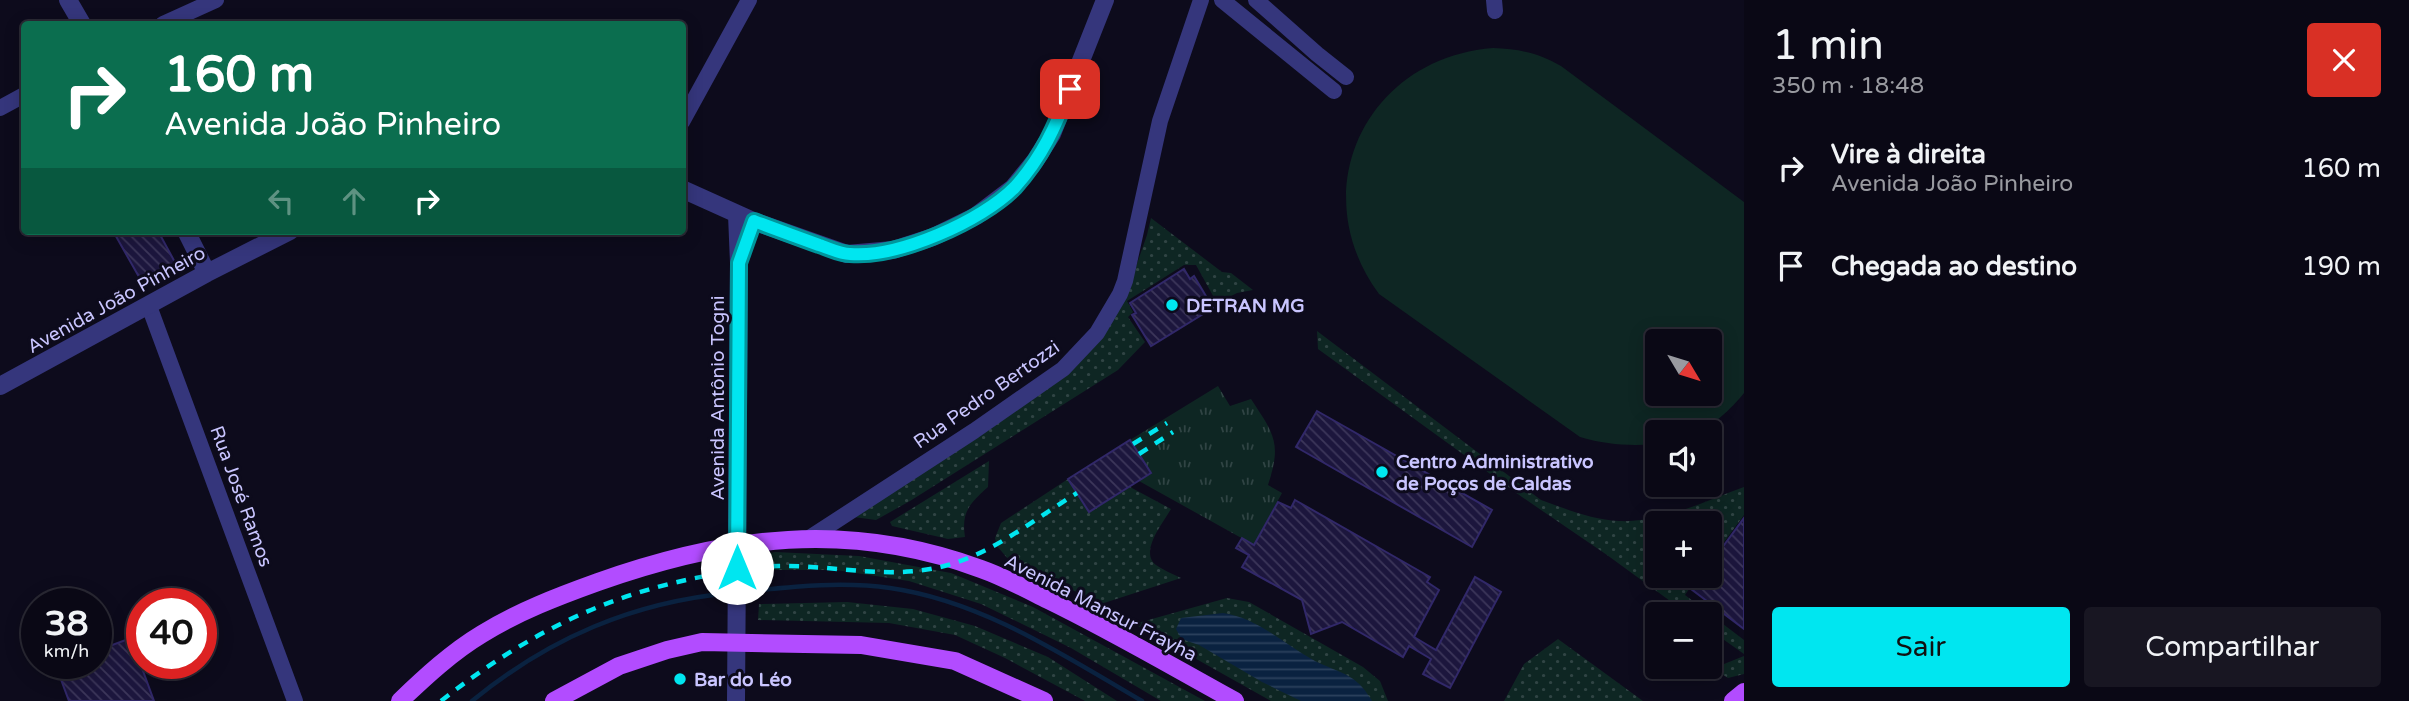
<!DOCTYPE html>
<html lang="pt">
<head>
<meta charset="utf-8">
<style>
  :root { --surface:#0a0815; --page:#181622; --text:#f1f3f6; --muted:#999aa0; --line:#2a2934; --accent:#00e6f0 }
  body { margin:0; font-family:"Varela Round",sans-serif; background:var(--page); color:var(--text); height:100vh; display:flex; flex-direction:column; font-size:26px; white-space:nowrap }
  * { box-sizing:border-box; margin:0 }
  p { font-size:23px; color:var(--muted) }
  .icon { flex:none; width:38px; height:38px; fill:none; stroke:currentColor; stroke-width:2; stroke-linecap:round; stroke-linejoin:round }
  .map { position:relative; flex:1; overflow:hidden }
  .drawer { display:flex; flex-direction:column; background:var(--surface); width:665px }
  .drawer>* { flex:none }
  .hud { position:absolute; left:21px; top:21px; width:665px; height:214px; border-radius:7px; box-shadow:0 4px 18px #0003,0 0 0 2px var(--line); background:#0b6e4f; color:#fff; overflow:hidden }
  .needle { width:46px; rotate:128deg }
  .controls { position:absolute; left:1645px; top:329px; display:grid; gap:14px }
  .controls a { display:grid; place-items:center; width:77px; height:77px; border-radius:7px; background:var(--surface); box-shadow:0 4px 18px #0003,0 0 0 2px var(--line); font-size:35px }
  .speed { position:absolute; left:21px; top:588px; display:flex; gap:14px; font-size:35px; font-weight:700; text-align:center }
  .speed>* { display:grid; place-content:center; width:91px; height:91px; border-radius:50%; background:var(--surface); box-shadow:0 4px 18px #0003,0 0 0 2px var(--line); line-height:1 }
  .speed small { font-size:18px; font-weight:400 }
  .speed .limit { border:10px solid #d22; background:#fff; color:#111 }
  .pin { position:absolute; display:grid; place-items:center; width:60px; height:60px; color:#fff; margin:-30px; border-radius:14px; box-shadow:0 4px 10px #0006 }
  .me { position:absolute; width:77px; margin:-38px; rotate:0deg; stroke-linejoin:round; filter:drop-shadow(0 0 5px #0008) }
  .turn { display:flex; align-items:center; gap:24px; height:147px; padding:0 28px; font-size:32px }
  .turn .icon { width:91px; height:91px; stroke-width:2.5 }
  .turn b { display:block; font-size:49px; line-height:60px }
  .lanes { display:flex; align-items:center; height:66px; padding:0 28px; background:#0003; justify-content:center; gap:35px; direction:ltr }
  .lanes .off { opacity:.35 }
  .round { display:grid; place-items:center; flex:none; width:74px; height:74px; border-radius:7px; background:var(--page) }
  .summary { display:flex; align-items:center; justify-content:space-between; height:119px; padding:0 28px }
  h1 { font-size:42px; font-weight:600; line-height:52px }
  .cta { display:flex; gap:14px; margin-top:auto; padding:14px 28px }
  .cta a { flex:1; height:80px; border-radius:7px; background:var(--accent); color:#111; font-size:28px; font-weight:600; line-height:80px; text-align:center }
  .cta a+a { background:var(--page); color:var(--text) }
  ul { padding:0; list-style:none }
  li { display:flex; align-items:center; gap:21px; height:98px; padding:0 28px }
  li div { flex:1 }
  li b { display:block; font-size:26px }
  li em { font-style:normal }
  main { display:flex; flex:1; min-height:0 }
  .map>svg:first-child { display:block }
</style>
</head>
<body>
<main>
<div class="map">
<svg width="1744" height="701" viewBox="0 0 1744 701">
  <defs>
    <pattern id="grass-dots" width="8" height="8" patternUnits="userSpaceOnUse" patternTransform="scale(1.75)"><rect width="8" height="8" fill="#0e2623"/><path d="M2 2h.1M6 6h.1" fill="none" stroke="#304444" stroke-width="1.8" stroke-linecap="round"/></pattern>
    <pattern id="park-tufts" width="24" height="20" patternUnits="userSpaceOnUse" patternTransform="scale(1.75)"><rect width="24" height="20" fill="#0e2623"/><path d="M3 7l-1-3M5 7V3M7 7l1-3M15 17l-1-3M17 17v-4M19 17l1-3" fill="none" stroke="#304444"/></pattern>
    <pattern id="water-rules" width="6" height="5" patternUnits="userSpaceOnUse" patternTransform="scale(1.75)"><rect width="6" height="5" fill="#0a2240"/><path d="M0 2.5h6" fill="none" stroke="#2c415d"/></pattern>
    <pattern id="building-back-hatch" width="6" height="6" patternUnits="userSpaceOnUse" patternTransform="scale(1.75)"><rect width="6" height="6" fill="#1c163d"/><path d="M-1 5l2 2M0 0l6 6M5-1l2 2" fill="none" stroke="#3c365a"/></pattern>
  </defs>
  <rect width="100%" height="100%" fill="#0d0b1c"/>
  <path fill="url(#grass-dots)" d="M1151,218L1222,272L1231,273L1253,290L1237,293L1217,303L1196,265H1184L1127,301L1133,312L1128,317L1145,342L1118,370L910,501L876,520L846,516L1072,365L1125,298L1147,235Z
    M1317,331L1541,500C1566,509 1593,520 1619,521C1662,523 1705,501 1744,487V515L1710,561V523H1657V576H1698L1685,595L1744,640V654L1710,630V614H1688L1607,555L1522,497L1318,349Z
    M989,461L988,487C970,503 961,512 965,537L948,539L892,526L890,522Z
    M1068,479L1089,512L1130,487L1171,509C1163,523 1139,552 1156,565C1163,570 1173,574 1181,578L1101,604L1008,559L997,546L995,538L1001,523Z
    M775,552L859,556L951,573L1033,607L1205,701H1161L1071,648L981,604L909,581L836,570H760L759,555Z
    M1227,598L1249,602L1363,667L1380,681L1388,701H1271L1134,624Z
    M847,602L913,609L975,626L1048,657L1117,701H1085L1005,658L955,635L889,623L758,620L759,604Z
    M1558,639L1643,701H1504L1524,664Z
    M1744,656V674L1728,678L1719,672V666Z"/>
  <path fill="url(#park-tufts)" d="M1218,386L1230,406L1251,399C1274,434 1282,443 1268,485L1282,493L1254,545L1139,481L1151,473L1130,440Z"/>
  <path fill="#0e2623" fill-rule="evenodd" d="M1493,48C1519,49 1539,53 1561,66L1744,202V393C1732,408 1710,430 1691,432C1680,433 1668,432 1657,432V444C1630,446 1607,445 1580,437L1379,294C1303,191 1366,58 1493,48ZM1657,341H1710V394H1657Z"/>
  <path fill="url(#water-rules)" d="M1223,613C1258,618 1284,644 1315,661C1326,667 1339,670 1350,677C1360,683 1366,691 1372,701H1301L1262,682L1199,645L1187,641L1181,638L1176,629L1181,618Z"/>
  <g fill="none" stroke-linecap="round" stroke-linejoin="round">
    <path stroke="#0a2240" stroke-width="4.5" d="M740,592C790,587 840,581 890,588C982,601 1063,655 1142,701
      M472,701C549,638 633,602 731,593"/>
  </g>
  <path fill="url(#building-back-hatch)" stroke="#312869" stroke-width="2" d="M113,231H158L177,266L143,284Z
    M1184,269L1190,279L1194,276L1213,308L1151,346L1132,315L1136,313L1130,303Z
    M1317,411L1492,510L1472,547L1296,447Z
    M1130,440L1151,473L1089,512L1068,479Z
    M1295,500L1430,577L1427,582L1439,590L1414,637L1436,650L1475,577L1501,592L1450,688L1423,674L1431,659L1409,646L1403,657L1342,622L1311,634L1302,600L1242,567L1249,555L1236,548L1242,538L1254,545L1278,502L1291,508Z
    M1744,518V629L1691,589L1701,576H1710V564Z
    M131,638L154,701H69L56,666L63,663H96V651Z"/>
  <g fill="none" stroke-linecap="round" stroke-linejoin="round">
    <path stroke="#35367c" stroke-width="16" d="M1222,0L1334,91
      M1256,0L1317,54L1346,77
      M1494,0L1495,11
      M163,24L216,0
      M0,108L24,95
      M682,122L749,0
      M149,306L295,701
      M811,537L974,431L1063,369L1097,333L1120,294L1125,281L1160,121L1201,0"/>
    <path stroke="#35367c" stroke-width="18" d="M68,0L82,24
      M682,189L753,221L847,254L893,250L933,237L976,216L1013,188L1035,161L1052,134L1105,0
      M186,231L207,273
      M0,386L207,273L290,231
      M736,701L739,263L737,215"/>
    <path stroke="#b24cff" stroke-width="18" d="M400,701C425,677 452,652 482,634C517,612 559,596 598,582C728,536 848,520 981,569C1004,577 1026,589 1048,600C1112,631 1173,667 1235,701
      M554,701L619,666L667,650L702,642L861,645L955,661L1044,701
      M1733,701L1744,692"/>
    <path stroke="#00e6f0" stroke-width="4.5" stroke-dasharray="10 9" stroke-linecap="butt" d="M1133,444L1167,423
      M1139,454L1173,432
      M441,701C525,635 605,594 711,575C733,571 757,566 779,566C836,565 892,581 948,565C995,552 1036,518 1077,493"/>
  </g>
  <g fill="none" stroke-linecap="round" stroke-linejoin="round">
    <defs>
      <path id="route" d="M737,568L739,263L754,221C775,229 797,237 819,245C829,248 840,254 850,254C898,258 982,221 1015,187C1042,157 1056,126 1070,89"/>
    </defs>
    <use href="#route" stroke="#00969c" stroke-width="18"/>
    <use href="#route" stroke="#00e6f0" stroke-width="12"/>
  </g>
  <g fill="#00e6f0" stroke="#0d0b1c" stroke-width="2.5">
    <circle cx="1172" cy="305" r="7"/>
    <circle cx="1382" cy="472" r="7"/>
    <circle cx="680" cy="679" r="7"/>
  </g>
  <g text-anchor="middle" stroke-width="6" stroke-linejoin="round" paint-order="stroke">
    <g font-size="19" fill="#c9c5ff" stroke="#0d0b1c">
      <text transform="translate(116 299) rotate(-29)" y="7">Avenida João Pinheiro</text>
      <text transform="translate(986 394) rotate(-35)" y="7">Rua Pedro Bertozzi</text>
      <text transform="translate(717 398) rotate(-90)" y="7">Avenida Antônio Togni</text>
      <text transform="translate(242 496) rotate(70)" y="7">Rua José Ramos</text>
      <text transform="translate(1101 607) rotate(27)" y="7">Avenida Mansur Frayha</text>
    </g>
    <g font-size="19" font-weight="bold" fill="#c9c5ff" stroke="#0d0b1c" text-anchor="start">
      <text x="1186" y="312">DETRAN MG</text>
      <text x="1396" y="468">Centro Administrativo<tspan x="1396" dy="22">de Poços de Caldas</tspan></text>
      <text x="694" y="686">Bar do Léo</text>
    </g>
  </g>
</svg>
<div class="controls">
<a><svg class="needle" viewBox="-14 -14 28 28"><path d="M0-13l5 13h-10z" fill="#e53935"/><path d="M0 13l5-13h-10z" fill="#999aa0"/></svg></a>
<a><svg class="icon" aria-label="sound" viewBox="0 0 24 24"><path d="M4 9h4l5-4v14l-5-4H4zM17 9q2 3 0 6"/></svg></a>
<a>+</a>
<a>−</a>
</div>
<div class="speed"><div>38<small>km/h</small></div><div class="limit">40</div></div>
<div class="pin" style="left:1070px;top:89px;background:#d93025"><svg class="icon" aria-label="arrive" viewBox="0 0 24 24"><path d="M6 21V4h12l-3 4 3 4H6"/></svg></div>
<svg class="me" style="left:737px;top:568px" viewBox="-20 -20 40 40"><circle r="19" fill="#fff"/><path d="M0-13L10 11 0 6-10 11z" fill="#00e6f0"/></svg>
<div class="hud">
<div class="turn"><svg class="icon" aria-label="right" viewBox="0 0 24 24"><path d="M7 20v-9h11M14 6l5 5-5 5"/></svg><div><b>160 m</b>Avenida João Pinheiro</div></div>
<div class="lanes"><svg class="icon off" aria-label="left" viewBox="0 0 24 24"><path d="M17 20v-9H6M10 6l-5 5 5 5"/></svg><svg class="icon off" aria-label="ahead" viewBox="0 0 24 24"><path d="M12 20V5M6 11l6-6 6 6"/></svg><svg class="icon" aria-label="right" viewBox="0 0 24 24"><path d="M7 20v-9h11M14 6l5 5-5 5"/></svg></div>
</div>
</div>
<section class="drawer">
<div class="summary"><div><h1>1 min</h1><p>350 m · 18:48</p></div><a class="round" style="background:#d93025;color:#fff"><svg class="icon" aria-label="close" viewBox="0 0 24 24"><path d="M6 6l12 12M18 6L6 18"/></svg></a></div>
<ul>
<li><svg class="icon" aria-label="right" viewBox="0 0 24 24"><path d="M7 20v-9h11M14 6l5 5-5 5"/></svg><div><b>Vire à direita</b><p>Avenida João Pinheiro</p></div><em>160 m</em></li>
<li><svg class="icon" aria-label="arrive" viewBox="0 0 24 24"><path d="M6 21V4h12l-3 4 3 4H6"/></svg><div><b>Chegada ao destino</b></div><em>190 m</em></li>
</ul>
<div class="cta"><a>Sair</a><a>Compartilhar</a></div>
</section>
</main>
</body>
</html>
